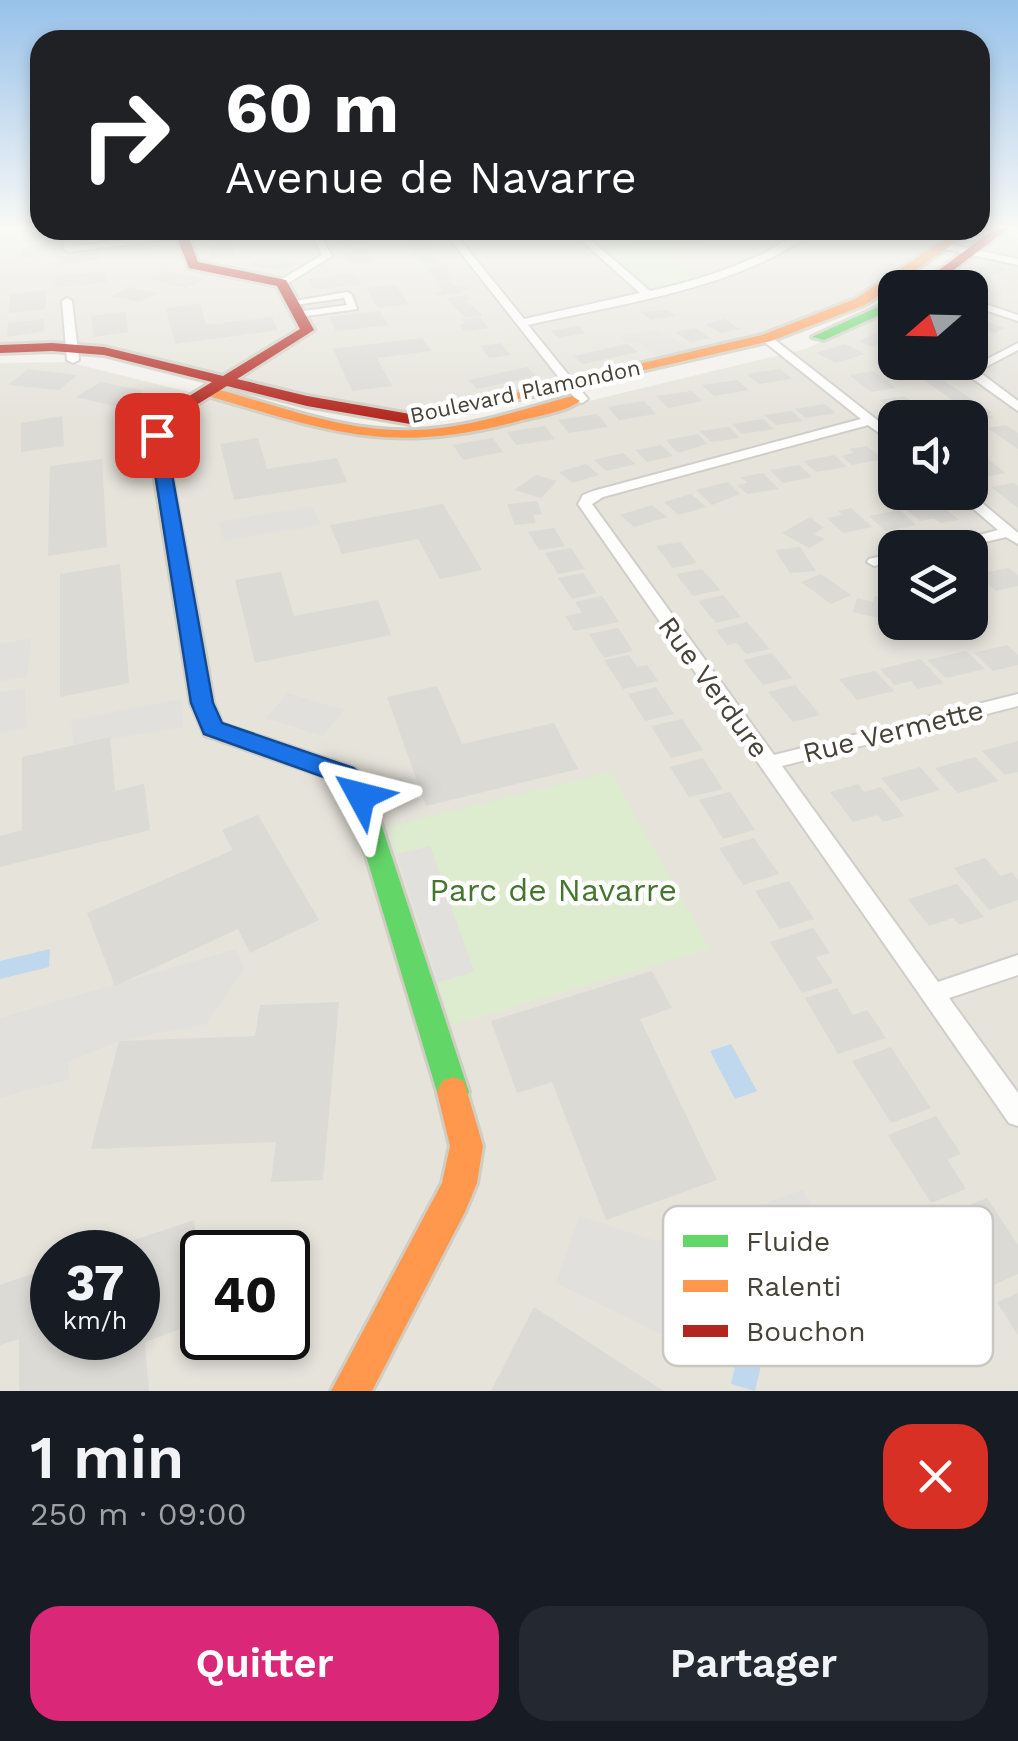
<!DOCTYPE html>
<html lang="fr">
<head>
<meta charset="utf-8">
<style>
  :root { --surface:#171b24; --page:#242831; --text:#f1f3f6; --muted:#9ea1a6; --accent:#db2777 }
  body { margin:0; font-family:"Work Sans",sans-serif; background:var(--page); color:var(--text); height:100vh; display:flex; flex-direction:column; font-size:38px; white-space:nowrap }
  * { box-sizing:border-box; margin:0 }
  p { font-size:32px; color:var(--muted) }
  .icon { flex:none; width:55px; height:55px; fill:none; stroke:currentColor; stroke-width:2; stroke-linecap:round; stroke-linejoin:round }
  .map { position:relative; height:1391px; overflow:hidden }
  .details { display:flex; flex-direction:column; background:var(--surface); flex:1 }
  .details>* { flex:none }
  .top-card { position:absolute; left:30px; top:30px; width:960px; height:210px; border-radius:30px; box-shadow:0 5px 15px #0003; background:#202124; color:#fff; overflow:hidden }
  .needle { width:65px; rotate:250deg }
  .buttons { position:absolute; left:878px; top:270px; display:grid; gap:20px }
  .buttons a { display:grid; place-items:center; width:110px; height:110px; border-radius:20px; background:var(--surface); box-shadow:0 5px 15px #0003; font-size:50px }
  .speed { position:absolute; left:30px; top:1230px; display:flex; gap:20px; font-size:50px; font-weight:700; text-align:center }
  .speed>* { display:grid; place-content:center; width:130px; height:130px; border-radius:50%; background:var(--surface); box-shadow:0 5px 15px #0003; line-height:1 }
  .speed small { font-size:25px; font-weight:400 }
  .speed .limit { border:5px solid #111; border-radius:15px; background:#fff; color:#111 }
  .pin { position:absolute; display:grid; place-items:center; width:85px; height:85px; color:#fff; margin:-42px; border-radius:20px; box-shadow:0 5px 15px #0006 }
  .me { position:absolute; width:110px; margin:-55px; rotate:308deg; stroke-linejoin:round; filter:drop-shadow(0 0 8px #0008) }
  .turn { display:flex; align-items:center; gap:35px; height:210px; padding:0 30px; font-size:45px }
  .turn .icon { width:130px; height:130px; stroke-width:2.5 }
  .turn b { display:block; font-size:70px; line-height:85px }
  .round { display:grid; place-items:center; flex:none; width:105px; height:105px; border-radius:30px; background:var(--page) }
  .headline { display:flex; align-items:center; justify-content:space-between; height:170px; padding:0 30px }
  h1 { font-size:60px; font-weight:600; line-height:75px }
  .primary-button { display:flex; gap:20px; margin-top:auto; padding:20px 30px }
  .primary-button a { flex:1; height:115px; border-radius:30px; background:var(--accent); color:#fff; font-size:40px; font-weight:600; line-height:115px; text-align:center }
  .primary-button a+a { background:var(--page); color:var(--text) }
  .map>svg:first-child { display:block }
</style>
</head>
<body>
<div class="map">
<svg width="1018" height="1391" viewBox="0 0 1018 1391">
  <rect width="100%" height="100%" fill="#f2f1ec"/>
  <path fill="#e5e3da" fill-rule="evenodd" d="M0,227H40V230H959L857,296L781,329L410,414L358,407L82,343L0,345Z
    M1002,235L1018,238V1391H0V363L68,362L375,438L443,436L805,349L895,310V362H970V288L929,287ZM895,418H970V492H895ZM895,548H970V622H895ZM52,1252H138V1338H52ZM202,1252H288V1338H202Z"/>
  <path fill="#ddebce" d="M641,230H727L667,259L695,280L655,290L603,248L645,234Z
    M611,772L710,949L452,1025L438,982L474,971L430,847L397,854L388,827Z"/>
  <path fill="#e1e0dc" d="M657,329L693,351L659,358L638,342L629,343L619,337Z
    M312,506L321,525L224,541L219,522Z
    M31,638L27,677L0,681V644Z
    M25,688L27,728L0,732V692Z
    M288,693L344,710L323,736L266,718Z
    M181,699L183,727L74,745L71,720Z
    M430,846L474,972L438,982L397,854Z
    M236,949L244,969L206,1024L119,1041L68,1062L69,1079L0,1098V1018Z
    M803,1190L831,1242L743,1282L706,1356L556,1283L579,1216L656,1241Z"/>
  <path fill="#bfd8ed" d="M50,949L49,967L0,979V961Z
    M731,1044L757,1091L735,1099L710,1051Z
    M744,1328L767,1339L755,1391L731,1384Z"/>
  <path fill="#dbdad5" d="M40,228L45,239L21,242L19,230Z
    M414,230L418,232L430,245L414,247L404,235L394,232Z
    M354,231L364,243L342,245L332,234Z
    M233,243L234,256L210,258L209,246Z
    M48,244L43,256L19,259L23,246Z
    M431,246L434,250L428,251L441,263L424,265L411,248Z
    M132,247H151L153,254L114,257L113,249Z
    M364,249L376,262L352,264L342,252Z
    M98,251L99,259L60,265L59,257Z
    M263,258L279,260L296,263L282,270L248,265Z
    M989,263L1007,268L979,285L989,288L981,293L963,288L969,284L960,281Z
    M444,265L451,273L439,276L452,275L455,279L450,280L454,286L463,284L467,289L461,290L464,293L438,296L435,292L442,291L427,267Z
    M166,270L206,279L186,288L148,279Z
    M106,271L107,282L55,288V276Z
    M354,273L362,284L314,290L308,279Z
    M395,285L409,304L378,308L366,288Z
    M129,287L157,293L139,302L111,296Z
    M46,290V309L9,313L10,294Z
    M467,295L470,300H464L483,315L465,317L446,298Z
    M200,304L206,325L272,317L278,330L175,344L166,308Z
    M667,310L675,316L651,320L640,312Z
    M380,311L388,325L336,331L329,317Z
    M126,312L128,332L94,337L91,316Z
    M480,317L488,328L464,331L460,325L466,324L462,319Z
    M972,317L1005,328L995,333L970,324Z
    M44,319V331L7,337L8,323Z
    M724,319L740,329L721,333L705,324Z
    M895,325V337L873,347L858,341Z
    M578,326L585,333L559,338L551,331Z
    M695,328L710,338L690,342L675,332Z
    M422,338L431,351L377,358L392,386L352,391L333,349Z
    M501,343L510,355L489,358L481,346Z
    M627,344L638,352L583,364L574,356Z
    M845,344L865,354L836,363L816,353Z
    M527,367L537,376L477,389L469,380Z
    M28,369L77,375L59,390L8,385Z
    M780,369L793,379L759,384L746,374Z
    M873,371L896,388L871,392L849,375Z
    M935,375L993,413L989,414L994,418L980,420L920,377Z
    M737,380L749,390L714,396L702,385Z
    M101,382L144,391L119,407L76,397Z
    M692,391L703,401L668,408L656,396Z
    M904,396L929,414L903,418L879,400Z
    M644,401L656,414L619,420L608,407Z
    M825,404L836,413L806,418L795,409Z
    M792,411L803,421L776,425L764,415Z
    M597,414L608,427L569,433L558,420Z
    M62,416L64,446L21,452V423Z
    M763,419L774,429L742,434L732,424Z
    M1006,425L1018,433V449L988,428Z
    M545,426L555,439L516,445L507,432Z
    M729,427L740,438L711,442L700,431Z
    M698,434L707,444L678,453L666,440Z
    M258,438L267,469L337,458L347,482L234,500L220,444Z
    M493,438L503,452L463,460L453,445Z
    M661,445L673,456L647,462L635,450Z
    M867,446L883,459L852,465L841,456L854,453L849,449Z
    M977,451L1006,473L978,478L970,472V452Z
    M623,453L635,464L606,471L594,460Z
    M834,455L847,467L816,472L803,461Z
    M102,459L107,547L48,556L50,466Z
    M586,464L599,475L572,483L559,472Z
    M799,465L812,477L783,483L770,470Z
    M763,473L779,489L747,494L737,485L747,483L741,477Z
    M536,475L557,481L541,498L514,490Z
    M728,482L740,494L712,505L696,490Z
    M1014,483L1018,486V508L991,487Z
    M691,494L706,507L678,515L664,502Z
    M537,501L542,514L533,515L536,523L515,525L507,504Z
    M939,503L959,520L940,523L934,518L920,521L907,510Z
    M443,504L482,570L440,579L418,539L342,554L330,525Z
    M652,505L667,517L634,527L620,515Z
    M851,508L872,527L843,533L827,518L842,515L838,511Z
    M900,510L916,525L885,531L869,516Z
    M810,517L824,528L814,534L825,539L809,548L782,533Z
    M554,528L565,546L539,550L528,532Z
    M680,542L697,563L673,568L656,546Z
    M800,547L816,571L790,573L775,550Z
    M571,548L585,569L558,574L545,553Z
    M120,564L129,683L60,697V574Z
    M1009,568L1018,575V586L996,591L977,574Z
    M702,569L720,590L693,596L676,574Z
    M281,572L294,616L378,600L391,635L255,663L235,580Z
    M583,573L597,593L572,599L558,578Z
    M821,574L851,595L831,604L801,582Z
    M723,595L741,617L716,623L698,601Z
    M602,596L619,622L574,631L565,616L582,613L575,602Z
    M875,596L895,600V622L853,612L857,598L873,602Z
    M747,622L770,649L746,654L737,643L727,645L716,630Z
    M618,628L633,651L604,658L589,634Z
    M1007,645L1018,655V665L993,671L974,653Z
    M966,651L985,669L946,678L927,660Z
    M772,653L792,678L763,685L743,660Z
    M629,655L637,667L647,665L658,681L623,689L604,660Z
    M921,659L943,683L918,689L911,681L895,685L880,669Z
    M875,671L894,691L857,700L839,679Z
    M795,685L820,715L793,722L768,692Z
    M437,686L462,744L554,723L578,769L426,806L387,697Z
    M656,687L674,714L645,721L628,694Z
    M682,719L703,750L671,758L651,726Z
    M110,737L115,791L144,784L150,830L0,867V836L22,830V757Z
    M1018,741V772L1005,775L982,751Z
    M975,757L999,781L958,793L935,768Z
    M703,758L723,789L689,797L670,767Z
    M920,767L940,790L901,801L881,778Z
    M858,784L864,792L881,787L904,816L883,822L878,815L853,822L830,792Z
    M730,792L755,830L723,839L699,800Z
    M258,815L319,920L250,953L238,929L115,986L87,913L233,850L222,830Z
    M754,838L779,874L743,885L719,848Z
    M985,858L1001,876L1012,872L1018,880V900L989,910L954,868Z
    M789,881L814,919L780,929L755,891Z
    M957,884L984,917L959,925L953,918L929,926L908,899Z
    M813,928L830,953L816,957L833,983L802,993L770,942Z
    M652,971L672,1008L640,1019L717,1180L606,1220L552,1082L517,1093L491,1021Z
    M837,988L853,1015L867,1010L886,1038L838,1054L805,998Z
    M339,1002L323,1180L271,1182L276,1142L91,1149L119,1041L255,1036L260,1005Z
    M891,1047L931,1108L891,1123L852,1061Z
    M936,1116L961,1154L947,1159L966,1189L931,1203L888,1135Z
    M987,1198L1018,1245V1274L989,1287L944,1215Z
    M194,1220L202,1321L145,1342L149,1391H19V1339L0,1345V1285L52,1267V1338H138V1252H99Z
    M1018,1293V1335L997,1302Z
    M534,1307L664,1391H491Z"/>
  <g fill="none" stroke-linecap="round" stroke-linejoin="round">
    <defs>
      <path id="street" d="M980,228L997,232L998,234L994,237L973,230Z
        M63,230H71L73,246L182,234L186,237L69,252L64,249Z
        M310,230H318L332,256L285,285H279V281L322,255Z
        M443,230H452L524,319L640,293L570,230H579L650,291C688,283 725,271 761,255C779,246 797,230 817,230C738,289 623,303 528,325L588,399L582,403L578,402Z
        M944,243L1018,259V265L941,248Z
        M894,278L921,286L923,288H906L891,283V279Z
        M347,292L352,295L357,309L300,317L295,314L296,312L347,305L344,298L294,305L289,302Z
        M67,298L72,301L79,360L73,363L67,360L62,301Z
        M970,299L1018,315V321L970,305Z
        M762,336H770L895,434V444L868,425L603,497L592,504L774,755L1018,694V706L782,766L938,982L1018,955V975L949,998L1018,1093V1126L1009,1123L578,504L583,495L593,491L861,419L762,340Z
        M1018,343V350L978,371L1018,401V411L969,376L966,370Z
        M954,492H969L1018,533V544L1006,537L960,548H932L998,530Z
        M895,553V561L874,566L867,562L869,559Z"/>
      <path id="fast" d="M895,299V308L824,340L812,337Z
        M195,653L206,660L213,703L222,724L353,768L366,778L469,1092L464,1103L453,1107L442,1103L437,1092L346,789L335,780L205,735L191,703L184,660Z"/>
      <path id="slow" d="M959,230H973L865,305L771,341L480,408L472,403L762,335L855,299Z
        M206,386C275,404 343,433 415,430C469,428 520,410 572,396L580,401C564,413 535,416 515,422C385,456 324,429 201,394L198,391Z
        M453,1077L464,1081L483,1146L477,1183L465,1212L372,1391H331L442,1183L450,1146L437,1092L442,1081Z"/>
      <path id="jam" d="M997,227H1010L930,288H915Z
        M174,230H186L198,262L286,280L314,330L237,379L307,396L410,414L480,398L488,403L410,424L307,406L227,386L172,420L163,430L206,660L195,667L184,660L147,429L160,414L212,382L104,355L52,351L0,353V345L52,343L104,347L223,376L300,329L277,286L189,268Z"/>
    </defs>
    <use href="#street" stroke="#d0ceca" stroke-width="4"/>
    <use href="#fast" stroke="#d0cec3" stroke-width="6"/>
    <use href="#slow" stroke="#d0cec3" stroke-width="6"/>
    <use href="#jam" stroke="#d0cec3" stroke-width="6"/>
    <use href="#street" fill="#fdfdfc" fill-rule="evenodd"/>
    <use href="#fast" fill="#63d668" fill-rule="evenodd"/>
    <use href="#slow" fill="#ff974d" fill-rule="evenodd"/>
    <use href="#jam" fill="#b3261e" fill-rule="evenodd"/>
  </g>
  <linearGradient id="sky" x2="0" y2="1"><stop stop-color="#97c2ea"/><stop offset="0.54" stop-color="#f9f9f6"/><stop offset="1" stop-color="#f9f9f6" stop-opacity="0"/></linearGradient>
  <rect width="1018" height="421" fill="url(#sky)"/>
  <path fill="#1a73e8" stroke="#114b97" stroke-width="2.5" d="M157,430L165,435L213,703L222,723L353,768L366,777L374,796L370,803H352L346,789L335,781L204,734L191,703L149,435Z"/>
  <g text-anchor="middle" stroke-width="9" stroke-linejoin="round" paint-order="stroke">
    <g font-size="22" fill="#484338" stroke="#fff">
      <text transform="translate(525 391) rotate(-12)" y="8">Boulevard Plamondon</text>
    </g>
    <g font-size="28" fill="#484338" stroke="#fff">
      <text transform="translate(714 687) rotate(54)" y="10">Rue Verdure</text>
      <text transform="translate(893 731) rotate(-14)" y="10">Rue Vermette</text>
    </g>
    <g font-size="32" fill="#44772d" stroke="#fff">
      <text x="553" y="901">Parc de Navarre</text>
    </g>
  </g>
  <rect x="663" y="1206" width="330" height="160" rx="15" fill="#fff" stroke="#c8c7c3" stroke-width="2.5"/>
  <rect x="683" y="1235" width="45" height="12" fill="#63d668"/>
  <rect x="683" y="1280" width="45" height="12" fill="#ff974d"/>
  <rect x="683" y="1325" width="45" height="12" fill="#b3261e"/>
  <g font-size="28" fill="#484338">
    <text x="746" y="1251">Fluide</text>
    <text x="746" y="1296">Ralenti</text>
    <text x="746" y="1341">Bouchon</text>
  </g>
</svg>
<div class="buttons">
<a><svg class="needle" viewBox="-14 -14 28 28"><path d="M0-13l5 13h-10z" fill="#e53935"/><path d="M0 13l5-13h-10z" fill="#9ea1a6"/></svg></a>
<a><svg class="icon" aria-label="sound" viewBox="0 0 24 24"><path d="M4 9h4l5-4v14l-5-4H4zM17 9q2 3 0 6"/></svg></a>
<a><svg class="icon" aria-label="layers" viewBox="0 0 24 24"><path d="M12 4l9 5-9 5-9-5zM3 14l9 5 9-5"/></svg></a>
</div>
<div class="speed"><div>37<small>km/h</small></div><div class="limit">40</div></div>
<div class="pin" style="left:157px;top:435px;background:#d93025"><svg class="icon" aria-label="arrive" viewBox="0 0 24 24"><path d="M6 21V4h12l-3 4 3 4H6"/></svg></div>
<svg class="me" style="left:361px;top:796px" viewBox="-20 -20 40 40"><path d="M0-17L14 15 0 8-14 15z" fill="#1a73e8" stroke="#fff" stroke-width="4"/></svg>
<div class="top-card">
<div class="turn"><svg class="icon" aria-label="right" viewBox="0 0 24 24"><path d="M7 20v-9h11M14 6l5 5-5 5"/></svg><div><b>60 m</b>Avenue de Navarre</div></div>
</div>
</div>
<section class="details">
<div class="headline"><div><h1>1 min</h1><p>250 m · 09:00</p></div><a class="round" style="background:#d93025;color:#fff"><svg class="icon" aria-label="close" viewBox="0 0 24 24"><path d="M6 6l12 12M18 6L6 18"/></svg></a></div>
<div class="primary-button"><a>Quitter</a><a>Partager</a></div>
</section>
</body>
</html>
